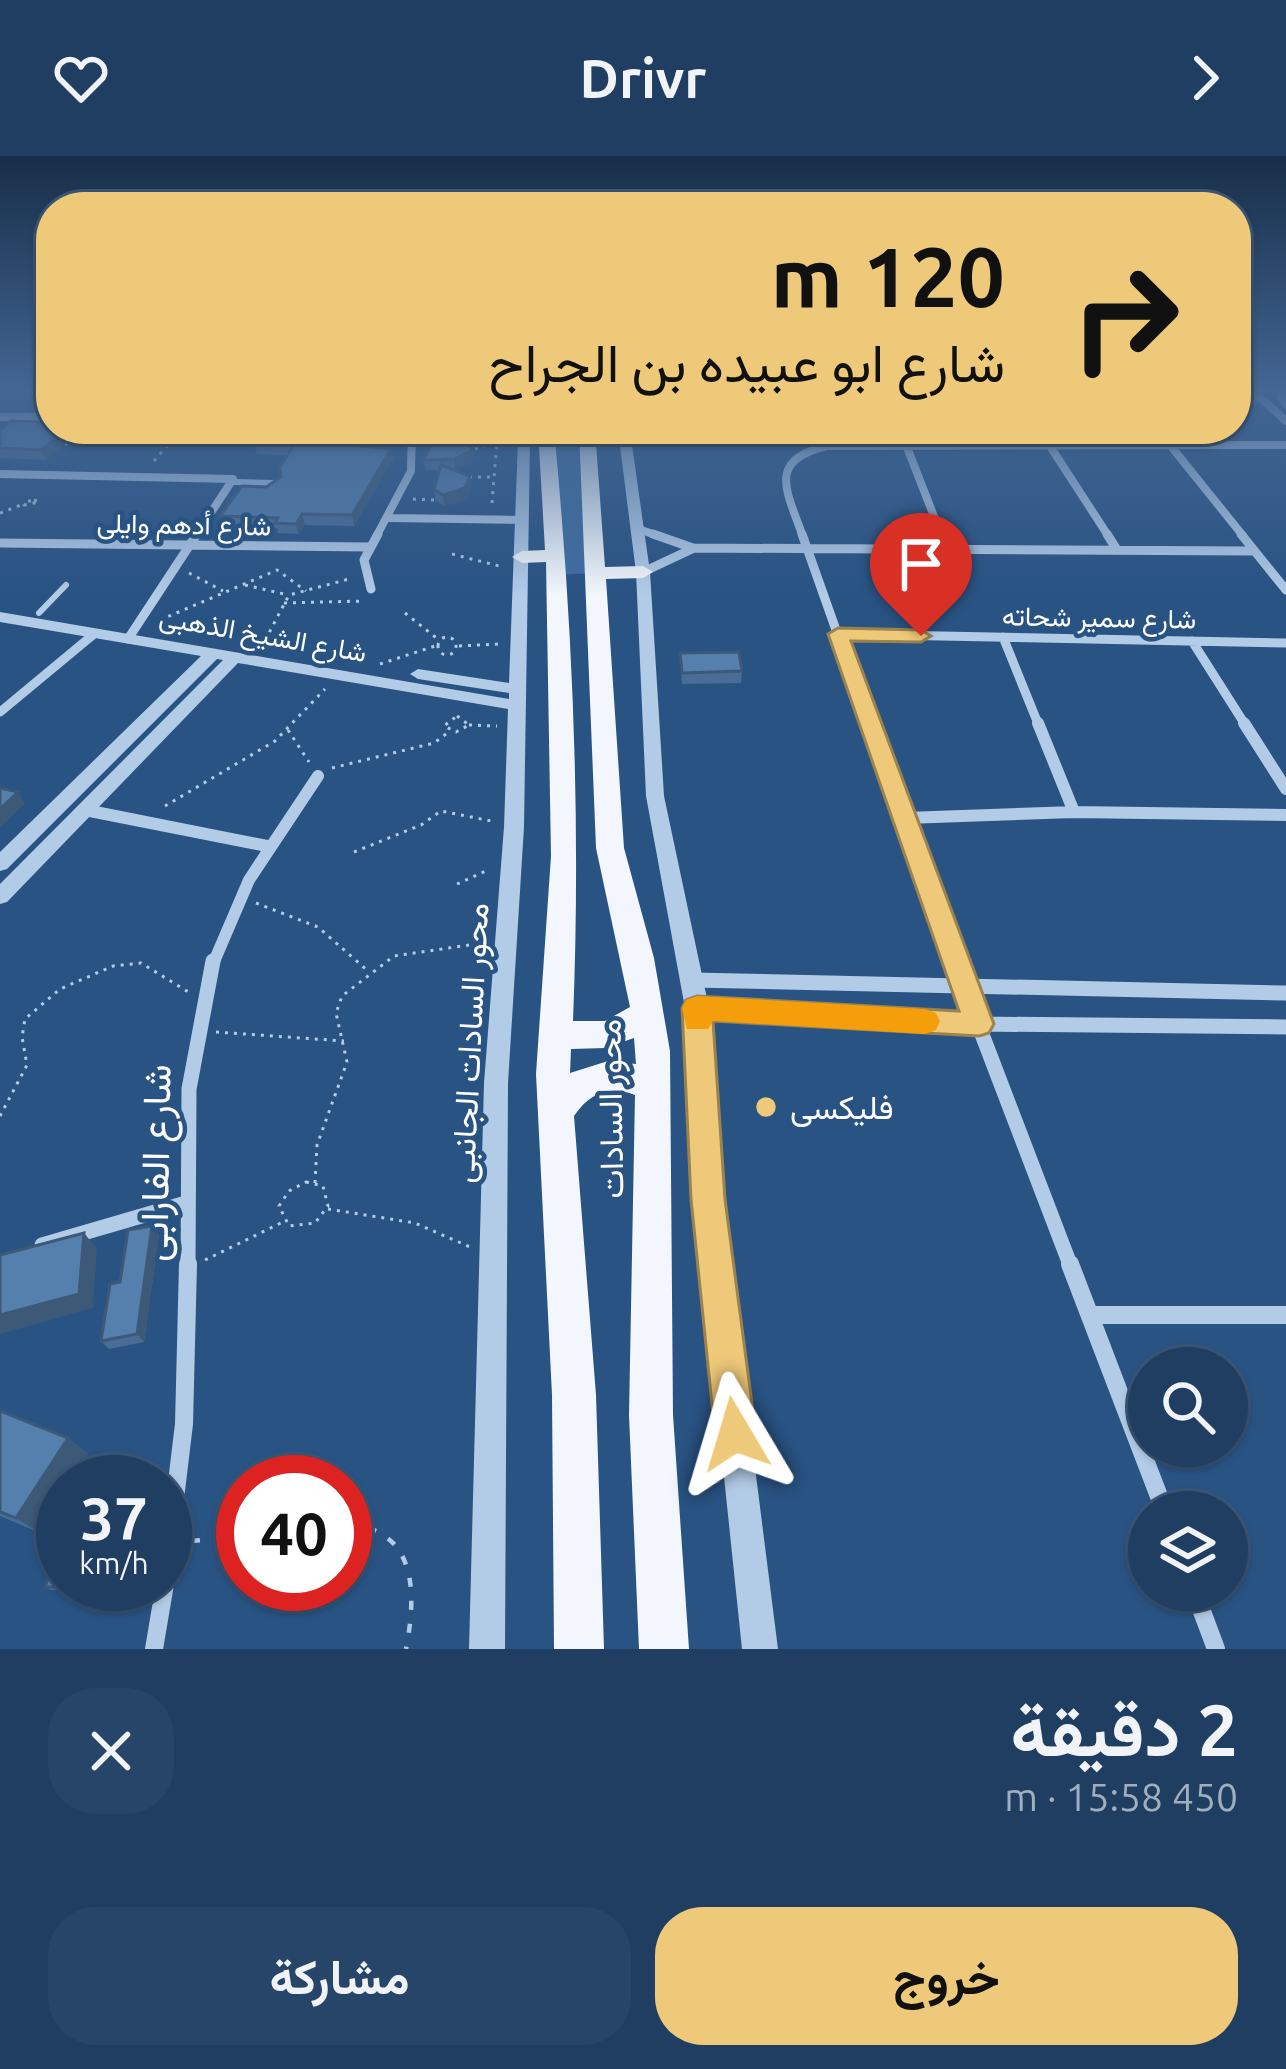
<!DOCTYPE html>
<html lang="ar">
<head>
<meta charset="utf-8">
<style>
  :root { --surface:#1f3e62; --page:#274568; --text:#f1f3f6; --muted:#a1aebe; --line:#3c5777; --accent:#eec979 }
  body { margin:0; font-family:Ubuntu,Vazirmatn,sans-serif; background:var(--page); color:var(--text); direction:rtl; height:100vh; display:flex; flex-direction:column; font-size:45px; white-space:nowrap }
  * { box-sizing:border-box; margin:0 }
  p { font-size:39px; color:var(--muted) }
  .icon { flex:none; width:66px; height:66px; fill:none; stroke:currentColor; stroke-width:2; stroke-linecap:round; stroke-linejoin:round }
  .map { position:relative; height:1493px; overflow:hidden; direction:ltr }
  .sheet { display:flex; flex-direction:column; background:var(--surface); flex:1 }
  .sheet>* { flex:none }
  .hud { position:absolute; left:36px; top:36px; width:1215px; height:252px; border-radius:48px; box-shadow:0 3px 9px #0004,0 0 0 3px var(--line); direction:rtl; background:#eec979; color:#111; overflow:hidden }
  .fabs { position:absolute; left:1128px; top:1191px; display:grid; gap:24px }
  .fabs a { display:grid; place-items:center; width:120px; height:120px; border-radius:50%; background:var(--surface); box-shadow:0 3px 9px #0004,0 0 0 3px var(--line); font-size:60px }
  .speed { position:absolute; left:36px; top:1299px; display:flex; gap:24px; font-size:60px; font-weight:700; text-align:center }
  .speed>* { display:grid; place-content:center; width:156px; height:156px; border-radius:50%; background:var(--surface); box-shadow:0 3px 9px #0004,0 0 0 3px var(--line); line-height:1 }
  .speed small { font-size:30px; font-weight:400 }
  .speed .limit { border:18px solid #d22; background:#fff; color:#111 }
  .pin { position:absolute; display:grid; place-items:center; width:102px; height:102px; color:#fff; margin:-123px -51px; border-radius:50% 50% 50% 0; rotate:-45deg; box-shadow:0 0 12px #0007 }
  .pin .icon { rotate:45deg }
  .me { position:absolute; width:132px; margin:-66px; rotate:353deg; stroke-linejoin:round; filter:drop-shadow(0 0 9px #0008) }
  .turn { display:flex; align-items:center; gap:42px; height:252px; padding:0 48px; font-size:54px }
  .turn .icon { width:156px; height:156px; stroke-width:2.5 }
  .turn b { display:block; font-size:84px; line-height:102px }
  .round { display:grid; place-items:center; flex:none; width:126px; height:126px; border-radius:48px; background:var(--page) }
  .overview { display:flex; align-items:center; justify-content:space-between; height:204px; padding:0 48px }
  h1 { font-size:72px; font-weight:700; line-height:90px }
  .cta { display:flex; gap:24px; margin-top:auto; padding:24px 48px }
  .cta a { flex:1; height:138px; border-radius:48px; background:var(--accent); color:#111; font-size:48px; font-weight:700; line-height:138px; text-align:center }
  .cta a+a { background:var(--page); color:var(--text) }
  header { display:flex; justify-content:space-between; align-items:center; height:156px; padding:0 48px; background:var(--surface); font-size:54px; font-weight:700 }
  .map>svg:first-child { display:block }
</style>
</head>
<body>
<header><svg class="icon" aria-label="forward" viewBox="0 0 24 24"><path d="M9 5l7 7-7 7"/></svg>Drivr<svg class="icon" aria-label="heart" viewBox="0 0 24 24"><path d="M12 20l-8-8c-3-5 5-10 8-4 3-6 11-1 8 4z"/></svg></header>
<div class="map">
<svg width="1286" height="1493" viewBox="0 0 1286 1493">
  <rect width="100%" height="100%" fill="#295383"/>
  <path fill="#3e6d9f" d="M546,273H587L597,417L556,419Z"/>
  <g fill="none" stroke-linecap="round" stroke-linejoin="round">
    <path stroke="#b2cbe7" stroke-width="3" stroke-dasharray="3 6" stroke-linecap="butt" d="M476,275L496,276
      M132,282L140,273
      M65,288L117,283L253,287
      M475,293L494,287
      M154,305L171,285
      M469,321H495
      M413,343L435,344
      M34,344L39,346L24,349L25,346Z
      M492,347L498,273
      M0,357L21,349
      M452,398L503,411
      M189,417L223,435
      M245,429L288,439
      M284,447L364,445
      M405,457L439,484
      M160,464L277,414L306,435
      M438 490a9 9 0 1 1 18 0a9 9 0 1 1-18 0Z
      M459,490L499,488
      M261,492L289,439L349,423
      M380,508L435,490
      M457,560L469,569L456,576L444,570Z
      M469,569L497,570
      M288,574L309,606
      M332,612L434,587L450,575
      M165,650L275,585L325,533
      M354,696L421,669L441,655L491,665
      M457,728L488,714
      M256,747L318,771L368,815
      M216,876L344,885
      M0,960L27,909L22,881L25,863L60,833L113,810L141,807L190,837
      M306,1026L323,1030L328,1050L315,1067L289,1070L279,1050L289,1035Z
      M315,1027L317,989L347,906L336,857L342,840L394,800L483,787
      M328,1053L415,1067L470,1091
      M205,1104L283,1066"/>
    <path stroke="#b2cbe7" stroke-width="4.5" stroke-dasharray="9 14" stroke-linecap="butt" d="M345,1368C417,1372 417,1436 406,1493
      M191,1385L243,1380"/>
    <path stroke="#b2cbe7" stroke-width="6" d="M233,326L278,327
      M39,457L66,429"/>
    <path stroke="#b2cbe7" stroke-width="8" d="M1284,232L1280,239L1286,248
      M1236,233L1263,244L1286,265
      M0,261H51
      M905,286L942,381
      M1048,287L1109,381
      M1170,289L1244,381
      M0,318L233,323L195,381
      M390,362L523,364
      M635,372L662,381
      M376,381L411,315L412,273
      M803,381C788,337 765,304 827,290L1286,289"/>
    <path stroke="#b2cbe7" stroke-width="9" d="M653,378L693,392L1254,395
      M802,378L870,570
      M941,378L947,393
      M1107,378L1117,394
      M1241,378L1286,434
      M0,387L368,391
      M643,416L692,393
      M371,433L364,404L378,378
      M838,478L1286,487
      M1003,481L1039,570
      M128,483L197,378
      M1192,485L1246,570
      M0,556L94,478"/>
    <path stroke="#b2cbe7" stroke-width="12" d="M869,567L956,808
      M1038,567L1074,656
      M1244,567L1286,633
      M85,654L267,690
      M906,662L1074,656L1286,659
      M213,808L249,724L318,620"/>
    <path stroke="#b2cbe7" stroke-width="15" d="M954,805L1071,1111
      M691,824L1286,837
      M698,852L978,868L1286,871
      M42,1089L186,1047
      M188,1111L189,933L213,805"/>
    <path stroke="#b2cbe7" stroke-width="18" d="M1070,1108L1165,1356
      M1092,1159H1286
      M165,1426L184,1268L188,1108
      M1194,1434L1216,1493
      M154,1493L165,1428"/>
    <path fill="#b2cbe7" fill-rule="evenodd" d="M1236,231H1286V235H1236Z
      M623,273H635L631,282L650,416L664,640L709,852L721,1043L778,1493H742L695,1043L685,852L646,640L636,416L619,282Z
      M524,280L530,284L524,671L508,927L505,1493H469L484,927L504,671L508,553L238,507L7,746L0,748V728L223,504L217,503L7,713L0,715V696L201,500L0,466V456L509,543V537L418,523L410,518L418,513L509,527L518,284Z"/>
    <path fill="#f3f7fd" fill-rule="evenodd" d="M538,273H554C573,471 581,667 573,865H605L630,851L596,692L579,273H595L605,411L643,410L653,416L643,422L606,423L624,692L654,802L670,895L673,1259L689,1493H639L629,1259L635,939C608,929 590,937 574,960L596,1239L604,1493H554L552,1239L536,918L551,700L546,406L522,407L512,401L522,395L545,394ZM634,882L636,908L608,905L570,917L571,893L605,892Z"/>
  </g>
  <path fill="#496d94" d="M44,266L46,304L0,302V274Z
    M224,273H384L369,291L391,293L393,303L354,370L305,369L298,378L278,377L277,372L224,370L220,360L281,321L288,299L257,298L252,280L255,275Z
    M475,280L472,306L455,313L470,320L471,330L467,343L444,350L435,344L434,333L439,314H425L424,304Z
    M680,497L742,515L741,527L682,528Z
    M159,1079L144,1186L109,1193L101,1185L120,1126Z
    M0,1255L68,1282L88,1298L70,1326H63V1336L38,1376L0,1360Z
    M63,1428H93L91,1434H51L45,1431Z"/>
  <path fill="#3c5978" d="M66,273H81L46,304L42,294Z
    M374,273H384L362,300L360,290Z
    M474,273L472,306L455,313L454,303Z
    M391,293L393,303L354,370L352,359Z
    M470,320L471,330L467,343L444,350L443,339Z
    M302,358L305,369L298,378L296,368Z
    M18,636L25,648L0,671V653Z
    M152,1070L159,1079L144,1186L137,1178Z
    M84,1077L97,1093L93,1152L0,1178V1159Z
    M68,1282L88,1298L70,1326H63V1336L38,1376L16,1362Z"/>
  <path fill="#557fac" stroke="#3c5978" stroke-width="3" d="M51,260V273H66L42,294L0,292V274L11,265L44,266Z
    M257,273H374L360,290L391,293L352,359L302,358L296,368L275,367L278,362L220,360L242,330L266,331L281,321L280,311L294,289L254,288L260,280H252Z
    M438,273H474L471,295L454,303L424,304Z
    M441,309L470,320L465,332L443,339L434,333Z
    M739,496L742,515L682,517L680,497Z
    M0,632L18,636L0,653Z
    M152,1070L137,1178L101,1185L110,1128L120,1126L128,1074Z
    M84,1077L79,1138L0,1159V1099Z
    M1210,1196L1225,1206L1222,1212L1201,1211Z
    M0,1255L68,1282L16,1362L0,1356Z
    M56,1400H63V1428H86L85,1431H45Z"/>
  <linearGradient id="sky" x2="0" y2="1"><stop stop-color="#172e48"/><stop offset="0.53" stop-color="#436693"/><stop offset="1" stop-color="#436693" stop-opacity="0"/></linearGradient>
  <rect width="1286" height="440" fill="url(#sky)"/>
  <path fill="#eec979" stroke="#9b834f" stroke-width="3" d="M838,472L921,474L931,480L921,486L851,485L994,868L989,877L979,880L713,865L725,1043L756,1278L750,1293L735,1299L721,1293L715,1278L691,1043L682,852L686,844L697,840L959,855L828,478Z"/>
  <path fill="#f59e0b" d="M697,840L925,853L936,857L940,865L936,874L925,878L713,865L708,873H687L682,852L686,844Z"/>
  <circle fill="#eec979" stroke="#295383" stroke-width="4.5" cx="766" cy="951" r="12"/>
  <g text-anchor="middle" stroke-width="9" stroke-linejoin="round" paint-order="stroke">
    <g font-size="27" fill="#fff" stroke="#295383">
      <text transform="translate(184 369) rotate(1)" y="9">شارع أدهم وايلى</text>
      <text transform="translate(1099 462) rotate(1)" y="9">شارع سمير شحاته</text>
      <text transform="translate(263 479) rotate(10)" y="9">شارع الشيخ الذهبى</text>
    </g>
    <g font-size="33" fill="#fff" stroke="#295383">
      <text transform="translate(469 887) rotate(-87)" y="12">محور السادات الجانبى</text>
      <text transform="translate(610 953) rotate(-91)" y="12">محور السادات</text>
    </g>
    <g font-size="33" fill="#fff" stroke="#295383" text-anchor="start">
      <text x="790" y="963">فليكسى</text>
    </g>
    <g font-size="39" fill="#fff" stroke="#295383">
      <text transform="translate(155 1007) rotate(-89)" y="14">شارع الفارابى</text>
    </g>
  </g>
</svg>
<div class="fabs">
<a><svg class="icon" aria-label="search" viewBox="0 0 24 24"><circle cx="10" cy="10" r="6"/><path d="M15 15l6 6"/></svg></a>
<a><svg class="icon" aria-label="layers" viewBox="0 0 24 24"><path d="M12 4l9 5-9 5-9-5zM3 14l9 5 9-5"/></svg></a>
</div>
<div class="speed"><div>37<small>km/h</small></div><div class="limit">40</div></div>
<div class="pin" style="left:921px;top:480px;background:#d93025"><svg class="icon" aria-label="arrive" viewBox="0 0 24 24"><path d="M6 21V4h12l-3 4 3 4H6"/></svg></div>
<svg class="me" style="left:735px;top:1278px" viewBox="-20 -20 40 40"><path d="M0-17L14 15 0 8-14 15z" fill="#eec979" stroke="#fff" stroke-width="4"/></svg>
<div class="hud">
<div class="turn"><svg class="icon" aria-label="right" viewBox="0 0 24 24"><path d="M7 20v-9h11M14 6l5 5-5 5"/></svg><div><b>120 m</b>شارع ابو عبيده بن الجراح</div></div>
</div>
</div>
<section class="sheet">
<div class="overview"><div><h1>2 دقيقة</h1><p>450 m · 15:58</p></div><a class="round"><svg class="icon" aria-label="close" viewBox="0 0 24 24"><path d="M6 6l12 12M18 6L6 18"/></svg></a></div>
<div class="cta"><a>خروج</a><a>مشاركة</a></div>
</section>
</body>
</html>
